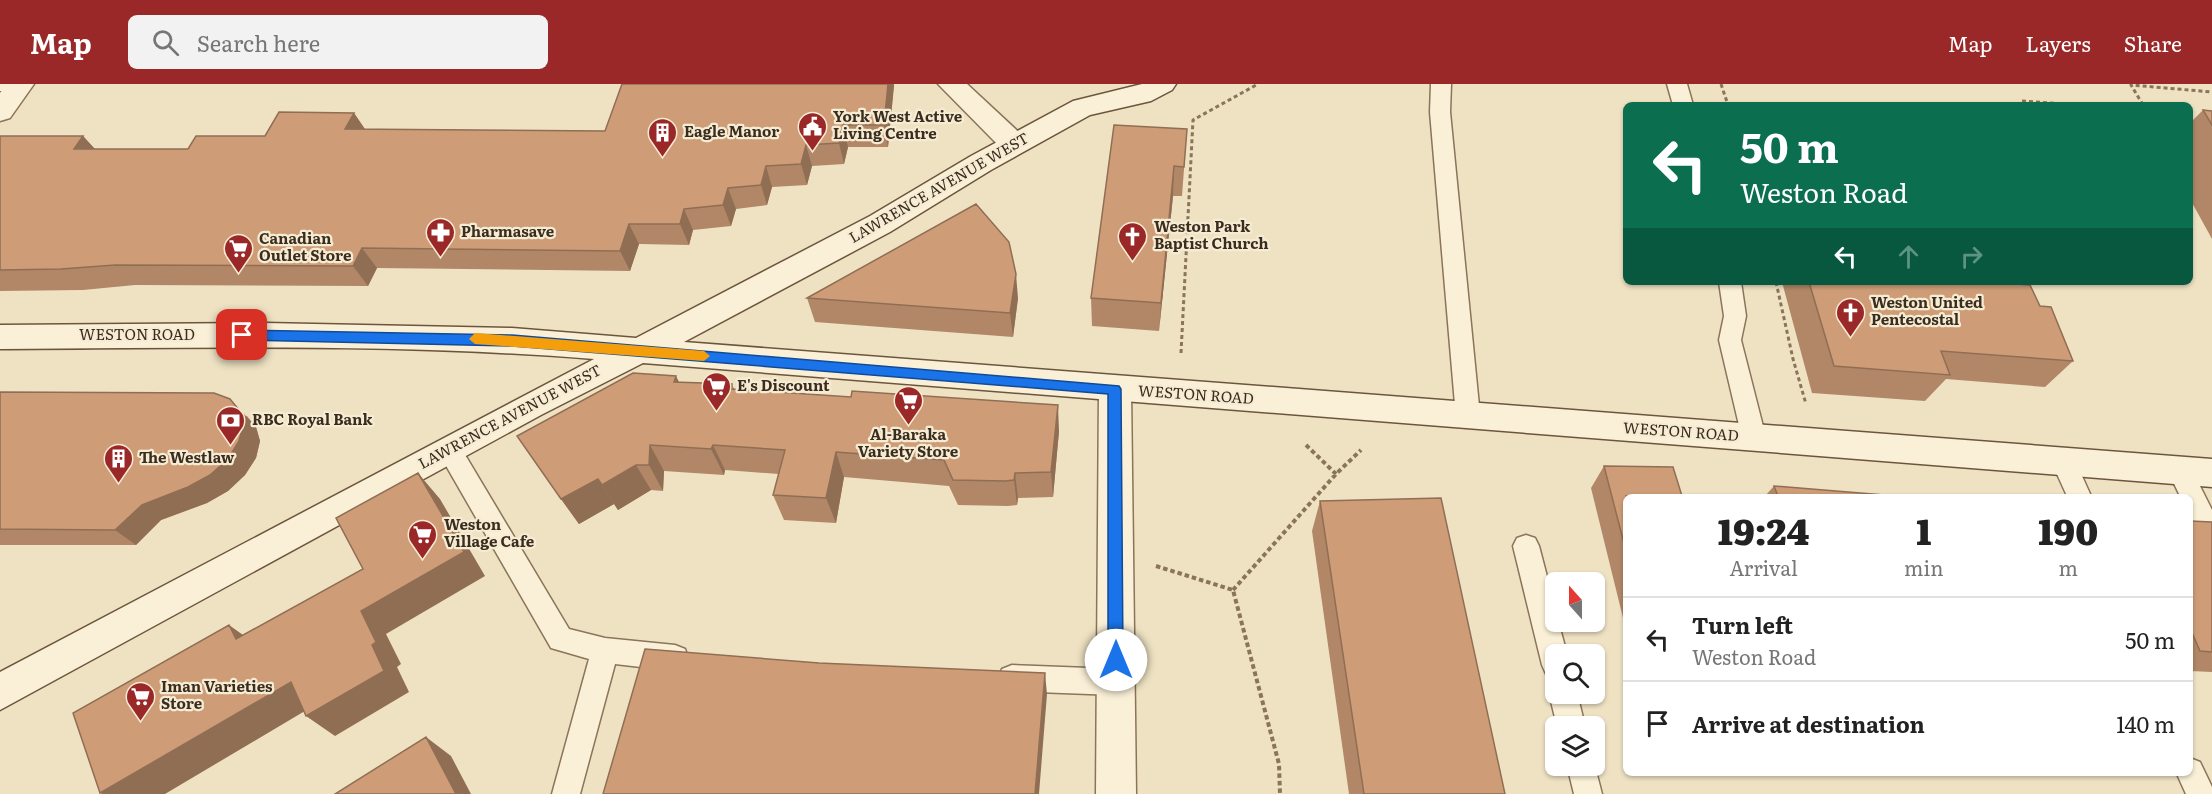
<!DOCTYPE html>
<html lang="en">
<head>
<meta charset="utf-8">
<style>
  :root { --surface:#fff; --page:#f2f2f2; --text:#222; --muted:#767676; --line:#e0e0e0; --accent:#9b2828 }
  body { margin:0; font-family:Literata,serif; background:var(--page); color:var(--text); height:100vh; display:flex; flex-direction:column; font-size:22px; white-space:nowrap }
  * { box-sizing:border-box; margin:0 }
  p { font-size:20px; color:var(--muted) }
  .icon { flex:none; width:33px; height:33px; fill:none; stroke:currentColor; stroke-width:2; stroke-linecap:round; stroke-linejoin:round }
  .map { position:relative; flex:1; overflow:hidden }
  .panel { position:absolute; left:1623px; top:410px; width:570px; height:282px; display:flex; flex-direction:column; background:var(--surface); border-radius:9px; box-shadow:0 2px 4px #0004 }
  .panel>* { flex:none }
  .hud { position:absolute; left:1623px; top:18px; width:570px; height:183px; border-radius:9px; box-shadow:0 2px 4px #0004; background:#0b6e4f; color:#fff; overflow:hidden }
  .needle { width:39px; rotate:339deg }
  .controls { position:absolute; left:1545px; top:488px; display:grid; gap:12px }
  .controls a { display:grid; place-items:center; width:60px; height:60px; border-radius:9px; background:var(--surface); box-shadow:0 2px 4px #0004; font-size:30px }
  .pin { position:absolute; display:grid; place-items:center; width:51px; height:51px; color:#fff; margin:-26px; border-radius:12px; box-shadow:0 3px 9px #0006 }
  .me { position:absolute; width:66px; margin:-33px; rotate:0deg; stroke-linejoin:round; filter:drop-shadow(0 0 4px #0008) }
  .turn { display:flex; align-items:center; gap:21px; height:126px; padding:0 18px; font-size:27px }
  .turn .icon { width:78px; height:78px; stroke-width:2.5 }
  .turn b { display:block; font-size:42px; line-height:51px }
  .lanes { display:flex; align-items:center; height:57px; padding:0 18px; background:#0003; justify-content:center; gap:30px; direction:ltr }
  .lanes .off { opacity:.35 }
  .eta { display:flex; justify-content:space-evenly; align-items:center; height:102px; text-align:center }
  .eta b { font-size:36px; font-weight:800; line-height:42px }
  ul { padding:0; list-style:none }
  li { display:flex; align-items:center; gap:18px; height:84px; padding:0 18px; border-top:2px solid var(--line) }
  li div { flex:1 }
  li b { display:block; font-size:22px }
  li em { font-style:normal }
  header { display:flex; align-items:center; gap:36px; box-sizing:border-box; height:84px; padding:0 30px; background:var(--accent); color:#fff }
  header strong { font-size:28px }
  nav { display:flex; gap:33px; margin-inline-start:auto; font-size:21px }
  .search { width:420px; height:54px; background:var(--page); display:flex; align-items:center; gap:15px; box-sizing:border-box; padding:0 21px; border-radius:9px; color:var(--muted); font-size:22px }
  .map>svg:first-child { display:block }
</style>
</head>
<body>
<header>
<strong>Map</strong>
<div class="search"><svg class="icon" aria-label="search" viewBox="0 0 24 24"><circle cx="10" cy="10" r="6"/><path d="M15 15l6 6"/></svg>Search here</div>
<nav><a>Map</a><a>Layers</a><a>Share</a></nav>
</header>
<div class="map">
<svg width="2212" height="710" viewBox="0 0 2212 710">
  <rect width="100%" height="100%" fill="#efe2c3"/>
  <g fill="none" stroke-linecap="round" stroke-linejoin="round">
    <defs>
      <path id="lane" d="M0,0H27L29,2L26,7H0Z
        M1431,0H1451L1450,28L1480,332L1476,339L1468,342L1460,339L1456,332L1430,28Z
        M1667,0H1687L1693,21H1673Z
        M1719,198H1741L1746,232L1741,256L1766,354L1762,361L1754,364L1746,361L1742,354L1719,256L1724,232Z
        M449,356L458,359L569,545L605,554L675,561L685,565L688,574L685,583L675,587L615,580L580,710H552L589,575L551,564L437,366L440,359Z
        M2064,369L2073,372L2091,412H2067L2052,379L2055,372Z
        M2180,377L2189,380L2212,426V463L2203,460L2190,433V412H2180L2168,387L2171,380Z
        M1526,451L1535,454L1539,462L1556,527V537H1558L1567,570H1556V593L1546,590L1542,581L1513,462L1517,454Z
        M1012,581L1116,585L1126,589L1130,598L1126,607L1116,611L1012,607L1002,603L998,594L1002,585Z
        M1556,599V609H1577L1585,642H1557L1549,609Z
        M2190,674L2200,678L2212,703V710H2186L2176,688H2190Z
        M1594,679L1602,710H1574L1567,681Z"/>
      <path id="street" d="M7,0H34L10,34L0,37V9Z
        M938,0H967L1024,53L1028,60L1024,67L1014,70L1004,67Z
        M1115,292L1126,296L1131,305L1136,710H1096L1099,305L1104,296Z"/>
      <path id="secondary" d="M1142,0H1176L1172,6L1151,17L1090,31L991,86L890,148L684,258L2212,375V403L643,279L541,331L0,626V588L594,275C396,259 198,264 0,265V241L265,239L512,244L636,254L870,132L971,72L1073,17Z"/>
    </defs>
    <use href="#lane" stroke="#8a745a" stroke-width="3"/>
    <use href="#street" stroke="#8a745a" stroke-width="3"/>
    <use href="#secondary" stroke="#6c553d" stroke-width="3"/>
    <path stroke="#8a745a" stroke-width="3" stroke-dasharray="4 3" stroke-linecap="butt" d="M1721,0L1728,21
      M2022,17L2079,21
      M2143,21L2131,1L2212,8
      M1776,198L1793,275L1806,320
      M1181,269L1193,36L1258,0"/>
    <path stroke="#8a745a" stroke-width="4" stroke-dasharray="4.5 3" stroke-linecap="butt" d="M1306,361L1336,390
      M1156,482L1233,506L1279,680L1280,710
      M1233,506L1336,390L1361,366"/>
    <use href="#lane" fill="#faf0d7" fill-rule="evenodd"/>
    <use href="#street" fill="#faf0d7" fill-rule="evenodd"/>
    <use href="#secondary" fill="#faf0d7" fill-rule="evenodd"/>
  </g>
  <path fill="#b18767" d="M622,0H894L888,63H848L844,80L812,82L807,101L772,103L767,121L736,125L731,142L693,146L689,161L639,160L630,187L377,184L368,202L135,201L83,206L0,207V52H83L95,65H188L265,52L354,29L365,45L605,47Z
    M2203,26L2212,27V155L2190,115V39Z
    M1187,45L1182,112H1173L1159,247L1092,242L1091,214Z
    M1782,198H1988L2040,222L2073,277L2045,303L1946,295L1925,317L1812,309Z
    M807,214H1018L1013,253L815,238Z
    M680,298L732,300L734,305L1059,347L1053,413L1018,414L1017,421L1008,422L958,421L949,402L844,393L836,439L784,436L773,411L779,390L725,386L724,391L664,387L663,407L651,406L618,426L614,420L579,440L561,415Z
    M0,308L247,332L256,343L260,357L256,374L245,391L228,407L207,419L161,436L136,461H0Z
    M1604,382L1626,412V546L1591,404Z
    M1774,402L1897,412H1765Z
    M1320,417L1505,710H1349L1312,447Z
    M2190,437L2212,438V588L2190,587Z"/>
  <path fill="#906e54" d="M888,0H894V2L888,63L884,41Z
    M354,29L368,50L345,45Z
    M843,41L848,63L844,80L839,59Z
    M83,52L102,73L74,65Z
    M806,61L812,82L807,101L801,80Z
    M766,82L772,103L767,121L761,101Z
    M1174,82L1173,112L1159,247L1161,219Z
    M728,104L736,125L731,142L723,121Z
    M684,125L693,146L689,161L680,140Z
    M629,140L639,160L630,187L620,167Z
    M362,164L377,184L368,202L353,182Z
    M1016,190L1018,214L1013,253L1010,229Z
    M676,292L689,318L674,298Z
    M230,315L256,343L260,357L256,374L245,391L228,407L207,419L161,436L136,461L115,446L142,421Z
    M1058,321L1059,347L1053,413L1051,388Z
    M650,361L664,387L663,407L649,381Z
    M713,361L725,386L724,391L711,365Z
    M836,368L844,393L836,439L826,414Z
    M636,381L651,406L618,426L602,401Z
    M418,389L440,415L485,492L386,550L401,580L397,583L409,608L335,652L306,632L372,561L361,527Z
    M1015,389L1018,414L1017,421L1014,396Z
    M598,395L614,420L579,440L561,415Z
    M229,541L260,563L236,555Z
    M1045,589L1047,610L1039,710H1035Z
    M291,598L320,618L165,710H102L100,709Z
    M426,653L451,672L471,710H456Z"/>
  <path fill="#ce9d78" stroke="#906e54" stroke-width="1.5" d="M622,0H888L884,41H843L839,59L806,61L801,80L766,82L761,101L728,104L723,121L684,125L680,140H629L620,167L362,164L353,182L115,181L61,185L0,186V52H83L74,65H188L196,52H265L279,28L354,29L345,45L605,47Z
    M2203,26L2212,27V41Z
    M1114,41L1187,45L1184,83L1174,82L1161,219L1091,214Z
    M976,120L1009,158L1016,190L1010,229L807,214Z
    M1809,198H1988L2030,201L2040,222L2051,223L2073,277L1941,267L1950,291L1834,282Z
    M633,289L676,292L674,298L732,300L731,305L851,313L852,307L1058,321L1051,388L1015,389L1014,396L1005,397L953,396L944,376L836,368L826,414L773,411L785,366L713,361L711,365L650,361L649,381H636L602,401L598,395L561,415L517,352Z
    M0,308L214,309L230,315L239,326L243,341L239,357L228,375L210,391L188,403L142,421L115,446L0,445Z
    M1604,382L1673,383L1682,412H1626V467Z
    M418,389L464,468L361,527L376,558L372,561L384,587L306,632L291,598L100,709L73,629L229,541L236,555L363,485L336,434Z
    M1774,402L1897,412H1778Z
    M1441,414L1505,710H1364L1320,417Z
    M2190,437L2212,438V568L2200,567L2190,544Z
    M645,565L819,579L1045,589L1035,710H603Z
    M426,653L456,710H335Z"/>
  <path fill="#1a73e8" stroke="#114b97" stroke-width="1.5" d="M242,246L512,251L1119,302L1121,305L1123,576L1121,581L1116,584L1110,581L1108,576V310L512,262L242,256L236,251Z"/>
  <path fill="#f59e0b" d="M475,249L704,267L710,272L704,277L475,260L469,255Z"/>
  <defs>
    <symbol id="civic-pin" viewBox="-11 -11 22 30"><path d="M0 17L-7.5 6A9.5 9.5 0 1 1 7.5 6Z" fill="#9b2828" stroke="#f6ecd3"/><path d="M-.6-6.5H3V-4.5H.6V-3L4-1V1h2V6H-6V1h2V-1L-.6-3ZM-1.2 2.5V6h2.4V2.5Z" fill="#fff"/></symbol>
    <symbol id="building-pin" viewBox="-11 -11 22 30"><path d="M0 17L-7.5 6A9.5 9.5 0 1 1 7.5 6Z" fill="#9b2828" stroke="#f6ecd3"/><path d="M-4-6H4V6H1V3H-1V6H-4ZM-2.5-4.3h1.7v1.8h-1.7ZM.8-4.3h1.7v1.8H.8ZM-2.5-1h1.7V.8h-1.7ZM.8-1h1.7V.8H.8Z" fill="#fff"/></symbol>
    <symbol id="pharmacy-pin" viewBox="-11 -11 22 30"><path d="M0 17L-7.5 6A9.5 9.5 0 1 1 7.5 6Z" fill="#9b2828" stroke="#f6ecd3"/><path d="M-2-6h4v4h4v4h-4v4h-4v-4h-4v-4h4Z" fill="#fff"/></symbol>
    <symbol id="church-pin" viewBox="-11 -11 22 30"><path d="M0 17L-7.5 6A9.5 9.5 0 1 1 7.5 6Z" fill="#9b2828" stroke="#f6ecd3"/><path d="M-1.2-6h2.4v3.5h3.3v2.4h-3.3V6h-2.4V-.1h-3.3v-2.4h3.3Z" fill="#fff"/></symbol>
    <symbol id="supermarket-pin" viewBox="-11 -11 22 30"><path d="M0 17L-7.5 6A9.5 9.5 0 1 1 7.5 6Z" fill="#9b2828" stroke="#f6ecd3"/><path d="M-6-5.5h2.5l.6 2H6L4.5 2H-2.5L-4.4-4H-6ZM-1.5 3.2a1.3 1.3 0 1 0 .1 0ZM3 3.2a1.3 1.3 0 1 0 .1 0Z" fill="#fff"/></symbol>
    <symbol id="bank-pin" viewBox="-11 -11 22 30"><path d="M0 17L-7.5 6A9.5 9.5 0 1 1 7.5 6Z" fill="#9b2828" stroke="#f6ecd3"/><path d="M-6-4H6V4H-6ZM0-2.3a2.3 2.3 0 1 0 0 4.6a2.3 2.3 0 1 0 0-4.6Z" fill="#fff"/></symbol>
  </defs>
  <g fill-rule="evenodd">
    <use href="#civic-pin" x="796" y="26" width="33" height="45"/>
    <use href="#building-pin" x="646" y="32" width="33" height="45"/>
    <use href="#pharmacy-pin" x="424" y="132" width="33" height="45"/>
    <use href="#church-pin" x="1116" y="136" width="33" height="45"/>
    <use href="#supermarket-pin" x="222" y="148" width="33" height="45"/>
    <use href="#church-pin" x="1834" y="212" width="33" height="45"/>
    <use href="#supermarket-pin" x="700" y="286" width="33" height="45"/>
    <use href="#supermarket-pin" x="892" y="300" width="33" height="45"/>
    <use href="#bank-pin" x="214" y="320" width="33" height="45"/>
    <use href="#building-pin" x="102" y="358" width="33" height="45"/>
    <use href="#supermarket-pin" x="406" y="434" width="33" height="45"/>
    <use href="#supermarket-pin" x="124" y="596" width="33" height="45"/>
  </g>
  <g text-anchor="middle" stroke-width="4.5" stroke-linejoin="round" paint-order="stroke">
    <g font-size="15" font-weight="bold" fill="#3a2c1e" stroke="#f6ecd3" text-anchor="start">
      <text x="833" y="38">York West Active<tspan x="833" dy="17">Living Centre</tspan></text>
      <text x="684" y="53">Eagle Manor</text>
      <text x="1154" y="148">Weston Park<tspan x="1154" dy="17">Baptist Church</tspan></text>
      <text x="461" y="153">Pharmasave</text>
      <text x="259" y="160">Canadian<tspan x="259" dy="17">Outlet Store</tspan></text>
      <text x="1871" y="224">Weston United<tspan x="1871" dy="17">Pentecostal</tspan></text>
      <text x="737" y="307">E's Discount</text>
      <text x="252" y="341">RBC Royal Bank</text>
      <text x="908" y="356" text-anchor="middle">Al-Baraka<tspan x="908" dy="17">Variety Store</tspan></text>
      <text x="139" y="379">The Westlaw</text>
      <text x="444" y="446">Weston<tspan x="444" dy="17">Village Cafe</tspan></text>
      <text x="161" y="608">Iman Varieties<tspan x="161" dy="17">Store</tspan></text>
    </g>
    <g font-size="15" fill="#3a2c1e" stroke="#f6ecd3">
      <text transform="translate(939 104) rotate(-30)" y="5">LAWRENCE AVENUE WEST</text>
      <text x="137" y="256">WESTON ROAD</text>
      <text transform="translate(1196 311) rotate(4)" y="5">WESTON ROAD</text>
      <text transform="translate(510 333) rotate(-28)" y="5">LAWRENCE AVENUE WEST</text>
      <text transform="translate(1681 348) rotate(4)" y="5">WESTON ROAD</text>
    </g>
  </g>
</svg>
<div class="controls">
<a><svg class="needle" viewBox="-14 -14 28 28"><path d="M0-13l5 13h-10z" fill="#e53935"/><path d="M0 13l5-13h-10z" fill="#767676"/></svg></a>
<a><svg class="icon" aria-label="search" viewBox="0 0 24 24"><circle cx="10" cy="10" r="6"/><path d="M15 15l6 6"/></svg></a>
<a><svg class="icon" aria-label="layers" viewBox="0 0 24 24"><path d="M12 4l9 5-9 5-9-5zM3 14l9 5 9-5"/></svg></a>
</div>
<div class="pin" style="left:242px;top:251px;background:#d93025"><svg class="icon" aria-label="arrive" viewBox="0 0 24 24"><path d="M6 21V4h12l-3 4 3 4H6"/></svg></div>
<svg class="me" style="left:1116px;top:576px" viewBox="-20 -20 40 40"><circle r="19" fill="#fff"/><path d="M0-13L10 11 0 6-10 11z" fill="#1a73e8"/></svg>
<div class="hud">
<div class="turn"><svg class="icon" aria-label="left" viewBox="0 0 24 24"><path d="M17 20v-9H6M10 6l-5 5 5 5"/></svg><div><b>50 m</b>Weston Road</div></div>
<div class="lanes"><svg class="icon" aria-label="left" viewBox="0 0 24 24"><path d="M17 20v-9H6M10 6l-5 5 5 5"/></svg><svg class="icon off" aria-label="ahead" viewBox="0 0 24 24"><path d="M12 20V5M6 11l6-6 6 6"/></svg><svg class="icon off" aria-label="right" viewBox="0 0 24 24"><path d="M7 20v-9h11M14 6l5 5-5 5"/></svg></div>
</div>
<section class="panel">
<div class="eta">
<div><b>19:24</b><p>Arrival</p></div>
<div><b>1</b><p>min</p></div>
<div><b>190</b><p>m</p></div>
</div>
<ul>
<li><svg class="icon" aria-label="left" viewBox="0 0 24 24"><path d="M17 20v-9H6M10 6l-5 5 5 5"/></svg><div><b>Turn left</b><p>Weston Road</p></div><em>50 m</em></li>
<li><svg class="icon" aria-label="arrive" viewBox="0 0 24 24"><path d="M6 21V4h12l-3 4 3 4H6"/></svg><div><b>Arrive at destination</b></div><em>140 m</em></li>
</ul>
</section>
</div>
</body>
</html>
